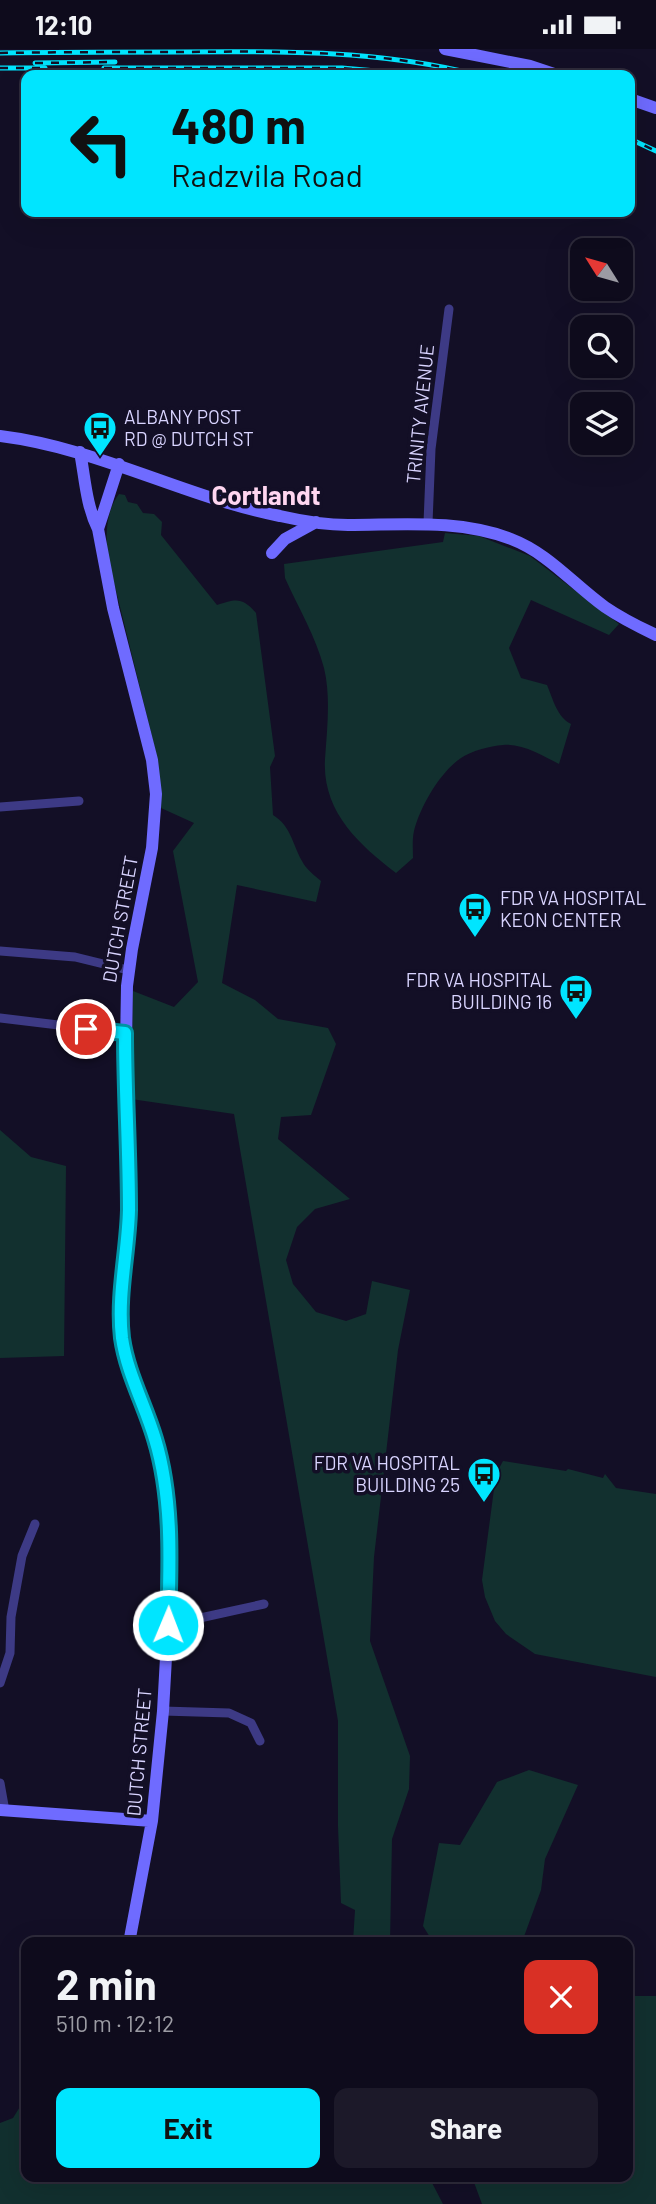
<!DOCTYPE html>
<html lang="en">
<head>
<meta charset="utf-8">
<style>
  :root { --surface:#0e0b1c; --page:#1c1929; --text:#f1f3f6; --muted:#9b9ba3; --line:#2e2b3b; --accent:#00e5ff }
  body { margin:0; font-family:Barlow,sans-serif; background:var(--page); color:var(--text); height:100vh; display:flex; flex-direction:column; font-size:26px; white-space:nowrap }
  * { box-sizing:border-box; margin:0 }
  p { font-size:23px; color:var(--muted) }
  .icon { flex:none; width:38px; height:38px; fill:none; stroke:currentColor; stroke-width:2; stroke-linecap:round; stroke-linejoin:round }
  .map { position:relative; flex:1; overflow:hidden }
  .drawer { position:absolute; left:21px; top:1888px; width:612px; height:245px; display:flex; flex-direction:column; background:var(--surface); border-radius:14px; box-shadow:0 7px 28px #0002,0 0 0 2px var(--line) }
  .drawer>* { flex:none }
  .hud { position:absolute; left:21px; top:21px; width:614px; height:147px; border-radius:14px; box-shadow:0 7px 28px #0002,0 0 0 2px var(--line); background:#00e5ff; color:#111; overflow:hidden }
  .needle { width:46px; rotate:307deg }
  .fabs { position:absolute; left:570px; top:189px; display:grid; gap:14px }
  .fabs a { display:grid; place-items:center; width:63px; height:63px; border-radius:14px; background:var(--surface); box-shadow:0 7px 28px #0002,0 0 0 2px var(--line); font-size:35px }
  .pin { position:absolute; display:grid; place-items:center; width:60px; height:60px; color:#fff; margin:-30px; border:4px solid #fff; border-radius:50%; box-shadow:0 2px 7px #0007 }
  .me { position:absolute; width:77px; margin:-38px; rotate:1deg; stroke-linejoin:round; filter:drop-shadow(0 0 5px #0008) }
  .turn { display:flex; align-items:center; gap:24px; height:147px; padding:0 35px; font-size:32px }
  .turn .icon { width:91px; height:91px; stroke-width:2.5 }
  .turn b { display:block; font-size:49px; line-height:60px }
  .round { display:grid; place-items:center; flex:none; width:74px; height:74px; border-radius:14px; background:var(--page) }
  .head { display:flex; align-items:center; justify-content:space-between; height:119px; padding:0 35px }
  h1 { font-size:42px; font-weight:700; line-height:52px }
  .cta { display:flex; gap:14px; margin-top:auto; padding:14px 35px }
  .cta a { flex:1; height:80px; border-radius:14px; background:var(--accent); color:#111; font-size:28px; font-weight:700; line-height:80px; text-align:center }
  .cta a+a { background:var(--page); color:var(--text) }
  .status { display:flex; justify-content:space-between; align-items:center; height:49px; padding:0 35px; background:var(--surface); direction:ltr }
  .status svg { height:19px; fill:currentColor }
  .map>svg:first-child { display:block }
</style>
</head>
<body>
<div class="status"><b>12:10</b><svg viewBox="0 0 49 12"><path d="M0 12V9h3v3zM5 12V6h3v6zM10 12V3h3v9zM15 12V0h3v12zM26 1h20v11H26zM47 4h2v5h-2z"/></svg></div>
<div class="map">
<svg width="656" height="2155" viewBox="0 0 656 2155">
  <rect width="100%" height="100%" fill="#130f26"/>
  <path fill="#12302f" d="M119,445L125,446L128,453L137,455L143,464L154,465L162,473L161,486L217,556C236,550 242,548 256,564L275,707L270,718L273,766C291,777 292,794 302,812C306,820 314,826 321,832L316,853L237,836L222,934L255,951L278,970L328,979L336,995L311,1066L281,1068L278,1090L350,1150L315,1160L297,1178L286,1211L293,1235L316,1263L346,1272L366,1265L372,1232L410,1241L398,1301L374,1508L370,1592L410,1707L409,1740L392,1790L390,1893H353L355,1861L341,1854L338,1777V1672L234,1065L131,1050L133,942L174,958L198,933L173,802L194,774L161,759L158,712L107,505C106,484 106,462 119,445Z
    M445,484L479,487L530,507L619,575L609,586L531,551L509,599L521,629L547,636C553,650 557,668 571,675L559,715C543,707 522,694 503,696C490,697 471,702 461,709C440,723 420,758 414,782C412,790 413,801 413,809L396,824C358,795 322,762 325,710C327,681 331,648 324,619C316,588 298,558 285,529L284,515L443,493Z
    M0,1081L31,1108L66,1117L64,1307L0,1309Z
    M503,1412L566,1422L568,1420L603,1429L605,1425L616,1439L656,1445V1628L535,1605L506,1585L495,1572L485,1548L482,1531L496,1425Z
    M529,1721L578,1736L545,1810L541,1841L522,1893H433L423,1877L439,1794L460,1796L497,1733Z
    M632,1947H656V2155H482L472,2128H628V1968L633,1966Z
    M26,2048V2128H429L443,2155H0V2074L13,2069Z"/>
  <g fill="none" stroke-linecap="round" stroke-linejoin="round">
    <path stroke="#3d3a85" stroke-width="9" d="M428,474L431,400L449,260
      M0,758L79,752
      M0,902L75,908L128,921
      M0,969L125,984
      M168,1576L264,1555
      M0,1634L10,1604L11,1568L22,1507L35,1475
      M163,1662L229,1664L251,1674L260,1692
      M0,1734L5,1762"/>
    <path stroke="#6f6bff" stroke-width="12" d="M445,0L530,17L557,26
      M630,50L656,59
      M0,387C98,399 184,448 280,467C302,472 326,476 348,476C403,476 458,470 511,490C548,504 573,535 605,558C621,569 639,578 656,586
      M80,403C85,429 86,456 98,480L113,559L152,711L156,745L152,799L132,900L127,937L125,1057L129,1162L121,1270L126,1309L155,1390L165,1434L169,1555L163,1662L152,1772L129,1894
      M98,480L119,415
      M272,504L285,490L316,473
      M0,1761L152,1772"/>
    <defs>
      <path id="rail" d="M0,4C60,3 121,3 181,3C280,2 381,1 478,26
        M35,14L115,13
        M0,19H45
        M104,19H342L422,26
        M630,90L656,102"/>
    </defs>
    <use href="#rail" stroke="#00e5ff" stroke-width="5"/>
    <use href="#rail" stroke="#130f26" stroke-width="2.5" stroke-dasharray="8" stroke-linecap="butt"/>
  </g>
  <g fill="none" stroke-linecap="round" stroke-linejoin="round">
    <defs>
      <path id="route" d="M86,980L125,984C125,1043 129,1102 129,1161C128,1203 117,1246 122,1289C127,1324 145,1356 155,1390C173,1449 170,1515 168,1576"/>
    </defs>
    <use href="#route" stroke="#0095a6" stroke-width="18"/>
    <use href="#route" stroke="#00e5ff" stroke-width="12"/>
  </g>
  <defs>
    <symbol id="bus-pin" viewBox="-11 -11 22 30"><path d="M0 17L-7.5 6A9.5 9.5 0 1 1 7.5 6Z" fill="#00e5ff" stroke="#130f26"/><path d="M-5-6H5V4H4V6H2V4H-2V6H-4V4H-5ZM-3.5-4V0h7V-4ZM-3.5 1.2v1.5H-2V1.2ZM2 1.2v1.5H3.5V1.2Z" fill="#111"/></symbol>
  </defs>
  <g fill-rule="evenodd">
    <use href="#bus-pin" x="81" y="360" width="38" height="52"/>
    <use href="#bus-pin" x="456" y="841" width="38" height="52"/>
    <use href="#bus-pin" x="557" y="923" width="38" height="52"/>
    <use href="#bus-pin" x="465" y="1406" width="38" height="52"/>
  </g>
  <g text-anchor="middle" stroke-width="7" stroke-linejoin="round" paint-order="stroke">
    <g font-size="19" fill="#d9d4ff" stroke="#130f26">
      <text transform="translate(420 365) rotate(-84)" y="7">TRINITY AVENUE</text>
      <text transform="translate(120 870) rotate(-80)" y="7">DUTCH STREET</text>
      <text transform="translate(139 1703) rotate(-85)" y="7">DUTCH STREET</text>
    </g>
    <g font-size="19" fill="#d9d4ff" stroke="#130f26" text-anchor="start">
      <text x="124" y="375">ALBANY POST<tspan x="124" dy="22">RD @ DUTCH ST</tspan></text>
      <text x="500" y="856">FDR VA HOSPITAL<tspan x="500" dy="22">KEON CENTER</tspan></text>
      <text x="552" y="938" text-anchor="end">FDR VA HOSPITAL<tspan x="552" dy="22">BUILDING 16</tspan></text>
      <text x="460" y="1421" text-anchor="end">FDR VA HOSPITAL<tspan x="460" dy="22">BUILDING 25</tspan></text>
    </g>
    <g font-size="26" font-weight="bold" fill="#ffd6f0" stroke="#130f26">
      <text x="266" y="456">Cortlandt</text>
    </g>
  </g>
</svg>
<div class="fabs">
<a><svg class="needle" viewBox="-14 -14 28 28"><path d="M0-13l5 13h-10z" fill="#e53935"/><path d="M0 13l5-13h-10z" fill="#9b9ba3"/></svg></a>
<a><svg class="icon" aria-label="search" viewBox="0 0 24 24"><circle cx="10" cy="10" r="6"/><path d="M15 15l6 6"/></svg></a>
<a><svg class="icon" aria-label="layers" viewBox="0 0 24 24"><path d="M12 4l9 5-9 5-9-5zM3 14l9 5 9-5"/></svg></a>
</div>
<div class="pin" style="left:86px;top:980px;background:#d93025"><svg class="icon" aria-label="arrive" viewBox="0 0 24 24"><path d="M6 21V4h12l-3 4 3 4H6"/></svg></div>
<svg class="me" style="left:168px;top:1576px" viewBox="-20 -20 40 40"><circle r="17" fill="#00e5ff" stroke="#fff" stroke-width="3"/><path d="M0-11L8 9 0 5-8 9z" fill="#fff"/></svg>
<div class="hud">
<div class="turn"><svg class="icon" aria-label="left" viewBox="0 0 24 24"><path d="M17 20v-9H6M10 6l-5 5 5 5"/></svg><div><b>480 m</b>Radzvila Road</div></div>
</div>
<section class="drawer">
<div class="head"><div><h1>2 min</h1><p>510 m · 12:12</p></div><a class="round" style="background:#d93025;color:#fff"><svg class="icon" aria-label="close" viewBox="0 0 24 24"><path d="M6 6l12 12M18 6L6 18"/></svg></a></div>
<div class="cta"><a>Exit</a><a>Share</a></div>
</section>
</div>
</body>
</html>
